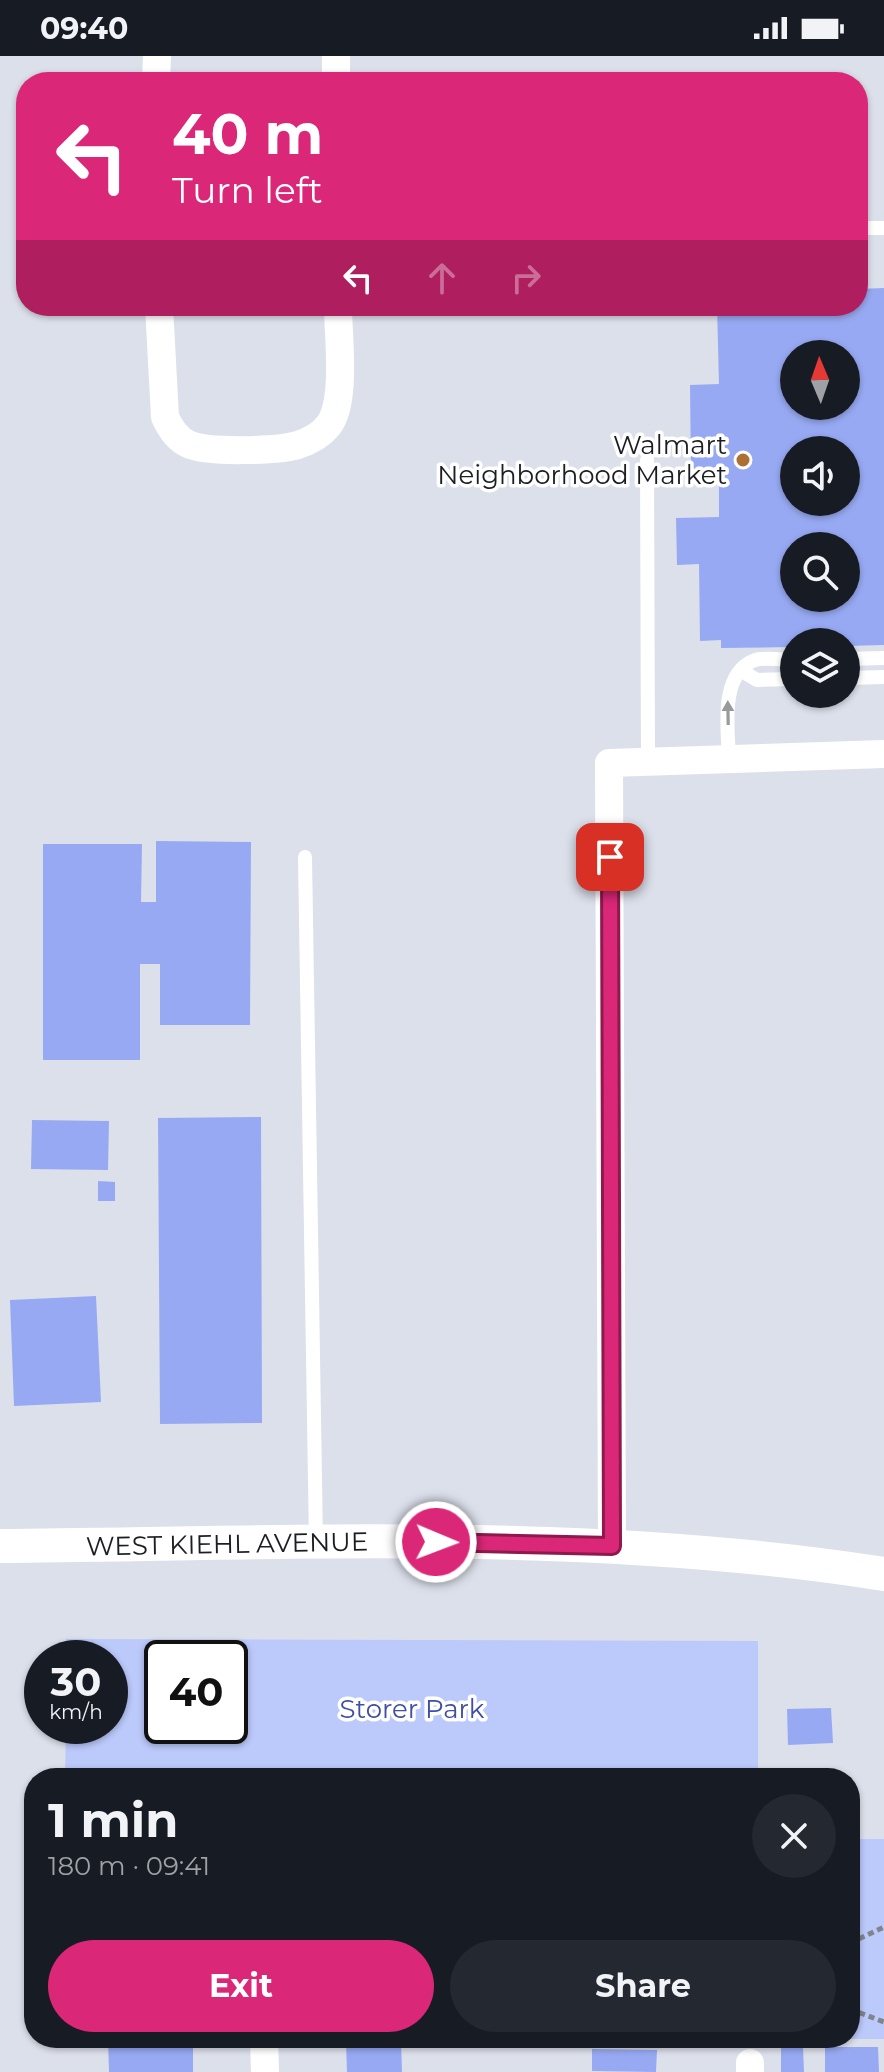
<!DOCTYPE html>
<html lang="en">
<head>
<meta charset="utf-8">
<style>
  :root { --surface:#171b24; --page:#242831; --text:#f1f3f6; --muted:#9ea1a6; --accent:#db2777 }
  body { margin:0; font-family:Montserrat,sans-serif; background:var(--page); color:var(--text); height:100vh; display:flex; flex-direction:column; font-size:30px; white-space:nowrap }
  * { box-sizing:border-box; margin:0 }
  p { font-size:26px; color:var(--muted) }
  .icon { flex:none; width:44px; height:44px; fill:none; stroke:currentColor; stroke-width:2; stroke-linecap:round; stroke-linejoin:round }
  .map { position:relative; flex:1; overflow:hidden }
  .sheet { position:absolute; left:24px; top:1712px; width:836px; height:280px; display:flex; flex-direction:column; background:var(--surface); border-radius:32px; box-shadow:0 2px 6px #0004 }
  .sheet>* { flex:none }
  .top-card { position:absolute; left:16px; top:16px; width:852px; height:244px; border-radius:32px; box-shadow:0 2px 6px #0004; background:#db2777; color:#fff; overflow:hidden }
  .needle { width:52px; rotate:358deg }
  .tools { position:absolute; left:780px; top:284px; display:grid; gap:16px }
  .tools a { display:grid; place-items:center; width:80px; height:80px; border-radius:50%; background:var(--surface); box-shadow:0 2px 6px #0004; font-size:40px }
  .speed { position:absolute; left:24px; top:1584px; display:flex; gap:16px; font-size:40px; font-weight:700; text-align:center }
  .speed>* { display:grid; place-content:center; width:104px; height:104px; border-radius:50%; background:var(--surface); box-shadow:0 2px 6px #0004; line-height:1 }
  .speed small { font-size:20px; font-weight:400 }
  .speed .limit { border:4px solid #111; border-radius:12px; background:#fff; color:#111 }
  .pin { position:absolute; display:grid; place-items:center; width:68px; height:68px; color:#fff; margin:-34px; border-radius:16px; box-shadow:0 4px 12px #0006 }
  .me { position:absolute; width:88px; margin:-44px; rotate:91deg; stroke-linejoin:round; filter:drop-shadow(0 0 6px #0008) }
  .turn { display:flex; align-items:center; gap:28px; height:168px; padding:0 24px; font-size:36px }
  .turn .icon { width:104px; height:104px; stroke-width:2.5 }
  .turn b { display:block; font-size:56px; line-height:68px }
  .lanes { display:flex; align-items:center; height:76px; padding:0 24px; background:#0003; justify-content:center; gap:40px; direction:ltr }
  .lanes .off { opacity:.35 }
  .round { display:grid; place-items:center; flex:none; width:84px; height:84px; border-radius:42px; background:var(--page) }
  .headline { display:flex; align-items:center; justify-content:space-between; height:136px; padding:0 24px }
  h1 { font-size:48px; font-weight:700; line-height:60px }
  .button { display:flex; gap:16px; margin-top:auto; padding:16px 24px }
  .button a { flex:1; height:92px; border-radius:48px; background:var(--accent); color:#fff; font-size:32px; font-weight:700; line-height:92px; text-align:center }
  .button a+a { background:var(--page); color:var(--text) }
  .status { display:flex; justify-content:space-between; align-items:center; height:56px; padding:0 40px; background:var(--surface); direction:ltr }
  .status svg { height:22px; fill:currentColor }
  .map>svg:first-child { display:block }
</style>
</head>
<body>
<div class="status"><b>09:40</b><svg viewBox="0 0 49 12"><path d="M0 12V9h3v3zM5 12V6h3v6zM10 12V3h3v9zM15 12V0h3v12zM26 1h20v11H26zM47 4h2v5h-2z"/></svg></div>
<div class="map">
<svg width="884" height="2016" viewBox="0 0 884 2016">
  <rect width="100%" height="100%" fill="#dce0eb"/>
  <path fill="#bbc9fb" fill-rule="evenodd" d="M66,1583L758,1585V1722H65L66,1670H110V1602H66ZM162,1602H230V1670H162Z
    M850,1783H884V1983L79,1982H850Z"/>
  <path fill="#97a9f2" fill-rule="evenodd" d="M884,232V589L846,590V586H794V591L721,592V584L700,585L699,508L677,509L676,462L719,461V414H691L690,329L719,328L717,250H858V233ZM794,298H846V350H794ZM794,394H846V446H794ZM794,490H846V542H794Z
    M156,785L251,786L250,969H160V908H140V1004H43V788H142L141,846H156Z
    M261,1061L262,1367L160,1368L158,1062Z
    M32,1064L109,1065L108,1114L31,1113Z
    M98,1125L115,1126V1145H98Z
    M96,1240L101,1346L14,1350L10,1244Z
    M831,1652L833,1687L788,1689L787,1653Z
    M108,1982H193V2016H109Z
    M401,1985L402,2016H347L346,1986Z
    M781,1991H803L804,2016H781Z
    M825,1991H878L879,2016H825Z
    M592,1993L657,1994L656,2016L592,2015Z"/>
  <g fill="none" stroke-linecap="round" stroke-linejoin="round">
    <path stroke="#80848b" stroke-width="5" stroke-dasharray="6 4" stroke-linecap="butt" d="M850,1887L884,1871
      M850,1953L884,1966"/>
    <path stroke="#fff" stroke-width="14" d="M858,172H884
      M647,404L648,706
      M846,603L884,602
      M742,615L757,624L794,623
      M846,622L884,621
      M729,703C728,674 719,617 755,604C765,601 783,604 794,604
      M305,801L316,1487"/>
    <path stroke="#fff" stroke-width="28" d="M336,0V26
      M156,26L157,0
      M159,250L165,361C170,372 177,383 188,388C206,397 278,395 298,389C310,385 320,380 328,370C347,347 338,280 338,250
      M612,1490L609,707L884,698
      M264,1982L265,2016
      M750,2007V2016"/>
    <path stroke="#fff" stroke-width="34" d="M0,1490C294,1487 592,1472 884,1518"/>
  </g>
  <defs><path id="oneway-solid" d="M-6-.8H1V-3.2L6.5 0L1 3.2V.8H-6Z" transform="scale(2)"/></defs>
  <use fill="#98999b" href="#oneway-solid" transform="translate(728 657) rotate(-91)"/>
  <g fill="none" stroke-linecap="round" stroke-linejoin="round">
    <defs>
      <path id="route" d="M436,1486L612,1490L610,801"/>
    </defs>
    <use href="#route" stroke="#8e194d" stroke-width="20"/>
    <use href="#route" stroke="#db2777" stroke-width="14"/>
  </g>
  <circle fill="#ad7034" stroke="#fff" stroke-width="3" cx="743" cy="404" r="8"/>
  <g text-anchor="middle" stroke-width="7" stroke-linejoin="round" paint-order="stroke">
    <g font-size="26" fill="#1b1d21" stroke="#fff" text-anchor="end">
      <text x="727" y="398">Walmart<tspan x="727" dy="30">Neighborhood Market</tspan></text>
    </g>
    <g font-size="26" fill="#1b1d21" stroke="#fff">
      <text transform="translate(227 1488) rotate(-1)" y="9">WEST KIEHL AVENUE</text>
    </g>
    <g font-size="26" fill="#404ea3" stroke="#fff">
      <text x="412" y="1662">Storer Park</text>
    </g>
  </g>
</svg>
<div class="tools">
<a><svg class="needle" viewBox="-14 -14 28 28"><path d="M0-13l5 13h-10z" fill="#e53935"/><path d="M0 13l5-13h-10z" fill="#9ea1a6"/></svg></a>
<a><svg class="icon" aria-label="sound" viewBox="0 0 24 24"><path d="M4 9h4l5-4v14l-5-4H4zM17 9q2 3 0 6"/></svg></a>
<a><svg class="icon" aria-label="search" viewBox="0 0 24 24"><circle cx="10" cy="10" r="6"/><path d="M15 15l6 6"/></svg></a>
<a><svg class="icon" aria-label="layers" viewBox="0 0 24 24"><path d="M12 4l9 5-9 5-9-5zM3 14l9 5 9-5"/></svg></a>
</div>
<div class="speed"><div>30<small>km/h</small></div><div class="limit">40</div></div>
<div class="pin" style="left:610px;top:801px;background:#d93025"><svg class="icon" aria-label="arrive" viewBox="0 0 24 24"><path d="M6 21V4h12l-3 4 3 4H6"/></svg></div>
<svg class="me" style="left:436px;top:1486px" viewBox="-20 -20 40 40"><circle r="17" fill="#db2777" stroke="#fff" stroke-width="3"/><path d="M0-11L8 9 0 5-8 9z" fill="#fff"/></svg>
<div class="top-card">
<div class="turn"><svg class="icon" aria-label="left" viewBox="0 0 24 24"><path d="M17 20v-9H6M10 6l-5 5 5 5"/></svg><div><b>40 m</b>Turn left</div></div>
<div class="lanes"><svg class="icon" aria-label="left" viewBox="0 0 24 24"><path d="M17 20v-9H6M10 6l-5 5 5 5"/></svg><svg class="icon off" aria-label="ahead" viewBox="0 0 24 24"><path d="M12 20V5M6 11l6-6 6 6"/></svg><svg class="icon off" aria-label="right" viewBox="0 0 24 24"><path d="M7 20v-9h11M14 6l5 5-5 5"/></svg></div>
</div>
<section class="sheet">
<div class="headline"><div><h1>1 min</h1><p>180 m · 09:41</p></div><a class="round"><svg class="icon" aria-label="close" viewBox="0 0 24 24"><path d="M6 6l12 12M18 6L6 18"/></svg></a></div>
<div class="button"><a>Exit</a><a>Share</a></div>
</section>
</div>
</body>
</html>
